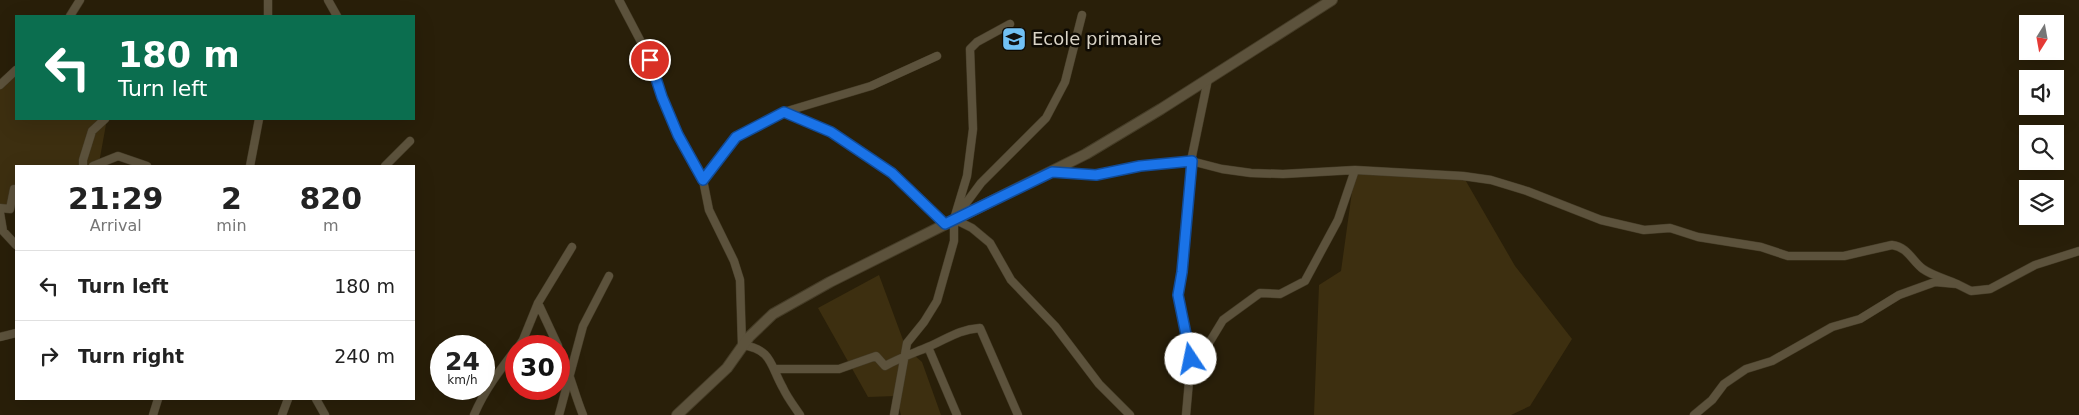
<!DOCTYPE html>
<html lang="en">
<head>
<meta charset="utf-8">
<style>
  :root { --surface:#fff; --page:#f2f2f2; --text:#222; --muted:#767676; --line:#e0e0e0 }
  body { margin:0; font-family:"DejaVu Sans",sans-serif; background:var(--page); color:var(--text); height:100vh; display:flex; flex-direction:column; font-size:19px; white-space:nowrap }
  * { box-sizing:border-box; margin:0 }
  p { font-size:16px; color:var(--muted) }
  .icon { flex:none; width:28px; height:28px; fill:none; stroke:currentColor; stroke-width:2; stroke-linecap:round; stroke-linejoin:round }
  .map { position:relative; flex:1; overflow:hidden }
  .drawer { position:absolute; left:15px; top:165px; width:400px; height:235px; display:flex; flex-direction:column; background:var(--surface); border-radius:0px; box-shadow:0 5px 20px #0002 }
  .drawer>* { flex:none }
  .top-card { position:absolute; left:15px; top:15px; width:400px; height:105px; border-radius:0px; box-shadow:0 5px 20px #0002; background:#0b6e4f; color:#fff; overflow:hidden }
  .needle { width:32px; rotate:191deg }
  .tools { position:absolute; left:2019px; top:15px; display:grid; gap:10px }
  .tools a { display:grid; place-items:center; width:45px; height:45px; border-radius:0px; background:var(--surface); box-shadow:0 5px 20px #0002; font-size:25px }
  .speed { position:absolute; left:430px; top:335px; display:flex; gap:10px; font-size:25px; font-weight:700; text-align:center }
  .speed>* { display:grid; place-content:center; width:65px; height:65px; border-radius:50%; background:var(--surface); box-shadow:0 5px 20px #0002; line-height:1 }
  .speed small { font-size:12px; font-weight:400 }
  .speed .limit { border:8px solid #d22; background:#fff; color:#111 }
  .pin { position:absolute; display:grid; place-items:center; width:42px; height:42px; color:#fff; margin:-21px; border:2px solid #fff; border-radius:50%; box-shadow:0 1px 5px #0007 }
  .me { position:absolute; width:55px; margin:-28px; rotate:349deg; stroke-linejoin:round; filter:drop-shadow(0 0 4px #0008) }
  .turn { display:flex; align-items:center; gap:18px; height:105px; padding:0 20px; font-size:22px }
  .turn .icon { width:65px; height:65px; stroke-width:2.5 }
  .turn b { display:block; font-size:35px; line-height:42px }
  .eta { display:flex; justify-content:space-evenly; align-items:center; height:85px; text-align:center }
  .eta b { font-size:30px; font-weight:700; line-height:35px }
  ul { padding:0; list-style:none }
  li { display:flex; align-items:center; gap:15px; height:70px; padding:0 20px; border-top:1px solid var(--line) }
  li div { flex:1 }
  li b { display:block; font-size:19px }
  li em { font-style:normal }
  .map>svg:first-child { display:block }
</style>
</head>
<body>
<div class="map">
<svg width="2079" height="415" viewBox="0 0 2079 415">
  <rect width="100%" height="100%" fill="#291f09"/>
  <path fill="#3d2f10" d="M16,70V119H107L99,163L93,166H16V189L10,209L0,208V85Z
    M1355,170L1463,176L1515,266L1572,339L1530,406L1511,415H1314L1319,285L1341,271Z
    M879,275L906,348L922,362L941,415H901L896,396L868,397L818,308Z"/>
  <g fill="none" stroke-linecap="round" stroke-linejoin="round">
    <defs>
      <path id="minor" d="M268,0V16
        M328,0L337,16
        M619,0L650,59L662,97L678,135L703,180L709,210L734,261L740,280L742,345C772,349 770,365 783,388C787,397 794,406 800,415
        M70,16L80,0
        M0,85L16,70
        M784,112L831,132L893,173L945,223
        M83,166V160L92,131L105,119
        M93,166L118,156L147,166
        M250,166L259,119
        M385,166L410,141
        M1053,171L1096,175L1140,166L1191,161L1222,169L1251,173L1283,174L1355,170L1463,176L1491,180L1527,191L1601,220L1644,230L1670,228L1698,237L1761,247L1788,256H1844L1892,245C1908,247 1912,261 1923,269C1933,276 1946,279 1957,284
        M703,180L736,137L784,112L871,86L937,56
        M0,208L10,209L14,189H16
        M0,213L3,231L16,245
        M958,214L981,183L1046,118L1065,82L1082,15
        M954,219L972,228L990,243L1011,280L1055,326L1099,384L1130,415
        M538,303L558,346
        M0,337L16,333
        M519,346L523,340L538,303L572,247
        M928,347L957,415
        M559,349C569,370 574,393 583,415
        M1191,359L1209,343L1223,320L1260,293L1280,294L1305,281L1338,220L1355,170
        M774,369H839L876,356L885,366C899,358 914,353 928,347C949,338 957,330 980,328L1018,415
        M316,399L325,415
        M153,415L158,399
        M282,415L288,399
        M474,415C484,391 500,370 516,349
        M559,415L583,326L609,276
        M894,415L907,343L924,322L937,301L954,241V219L967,176L973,129L970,49L977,42L1010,24
        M1186,415L1191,359L1178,295L1181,282L1191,161L1208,79
        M1694,415L1712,400L1724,384L1746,369L1772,361L1832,327L1860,319L1899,295L1935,282L1957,284L1971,291L1990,289L2035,265L2079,251"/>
      <path id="tertiary" d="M677,415L727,368L749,337L773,314L830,282L1086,154L1161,109L1332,0"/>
    </defs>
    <use href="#minor" stroke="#453c27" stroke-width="9"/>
    <use href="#tertiary" stroke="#453c27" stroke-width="12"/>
    <use href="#minor" stroke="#5c523c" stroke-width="8"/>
    <use href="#tertiary" stroke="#5c523c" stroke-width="10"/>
  </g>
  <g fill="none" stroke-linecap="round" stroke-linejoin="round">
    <defs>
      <path id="route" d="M650,60L662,97L678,135L703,180L736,137L784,112L831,132L892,173L945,224L1052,172L1096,175L1140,166L1192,161L1182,272L1178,295L1191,359"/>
    </defs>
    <use href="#route" stroke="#114b97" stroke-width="12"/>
    <use href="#route" stroke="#1a73e8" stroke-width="9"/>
  </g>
  <defs>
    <symbol id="school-square" viewBox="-11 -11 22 22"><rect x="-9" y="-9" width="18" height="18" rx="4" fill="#71c1f5" stroke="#0e0a03"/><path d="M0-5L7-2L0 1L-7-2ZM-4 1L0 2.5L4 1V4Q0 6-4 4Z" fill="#111"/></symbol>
  </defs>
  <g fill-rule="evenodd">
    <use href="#school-square" x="1000" y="25" width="28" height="28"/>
  </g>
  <g text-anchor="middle" stroke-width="5" stroke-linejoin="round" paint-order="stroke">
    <g font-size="18" fill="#dad4c7" stroke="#0e0a03" text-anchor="start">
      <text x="1032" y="45">Ecole primaire</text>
    </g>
  </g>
</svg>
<div class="tools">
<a><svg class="needle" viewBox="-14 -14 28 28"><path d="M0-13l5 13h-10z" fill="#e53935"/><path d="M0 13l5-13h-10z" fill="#767676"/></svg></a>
<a><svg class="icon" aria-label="sound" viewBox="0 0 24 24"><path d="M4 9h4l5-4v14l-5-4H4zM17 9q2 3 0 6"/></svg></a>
<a><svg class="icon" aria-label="search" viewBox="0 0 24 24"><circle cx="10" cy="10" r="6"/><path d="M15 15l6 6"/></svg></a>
<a><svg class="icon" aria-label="layers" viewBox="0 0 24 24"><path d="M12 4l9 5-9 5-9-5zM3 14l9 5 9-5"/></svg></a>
</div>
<div class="speed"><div>24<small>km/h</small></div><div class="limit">30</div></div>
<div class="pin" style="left:650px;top:60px;background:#d93025"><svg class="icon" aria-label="arrive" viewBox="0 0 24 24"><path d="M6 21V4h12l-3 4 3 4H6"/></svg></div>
<svg class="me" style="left:1191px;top:359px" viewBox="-20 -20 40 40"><circle r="19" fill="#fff"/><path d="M0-13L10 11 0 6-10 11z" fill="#1a73e8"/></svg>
<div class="top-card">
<div class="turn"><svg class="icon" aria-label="left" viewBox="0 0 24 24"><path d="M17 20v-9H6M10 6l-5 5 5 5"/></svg><div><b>180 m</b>Turn left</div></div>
</div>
<section class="drawer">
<div class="eta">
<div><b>21:29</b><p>Arrival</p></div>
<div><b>2</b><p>min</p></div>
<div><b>820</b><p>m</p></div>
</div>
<ul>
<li><svg class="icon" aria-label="left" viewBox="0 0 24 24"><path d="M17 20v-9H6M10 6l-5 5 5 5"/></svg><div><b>Turn left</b></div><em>180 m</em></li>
<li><svg class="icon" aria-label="right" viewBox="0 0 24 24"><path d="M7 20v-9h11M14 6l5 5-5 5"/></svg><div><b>Turn right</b></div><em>240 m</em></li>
</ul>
</section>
</div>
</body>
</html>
